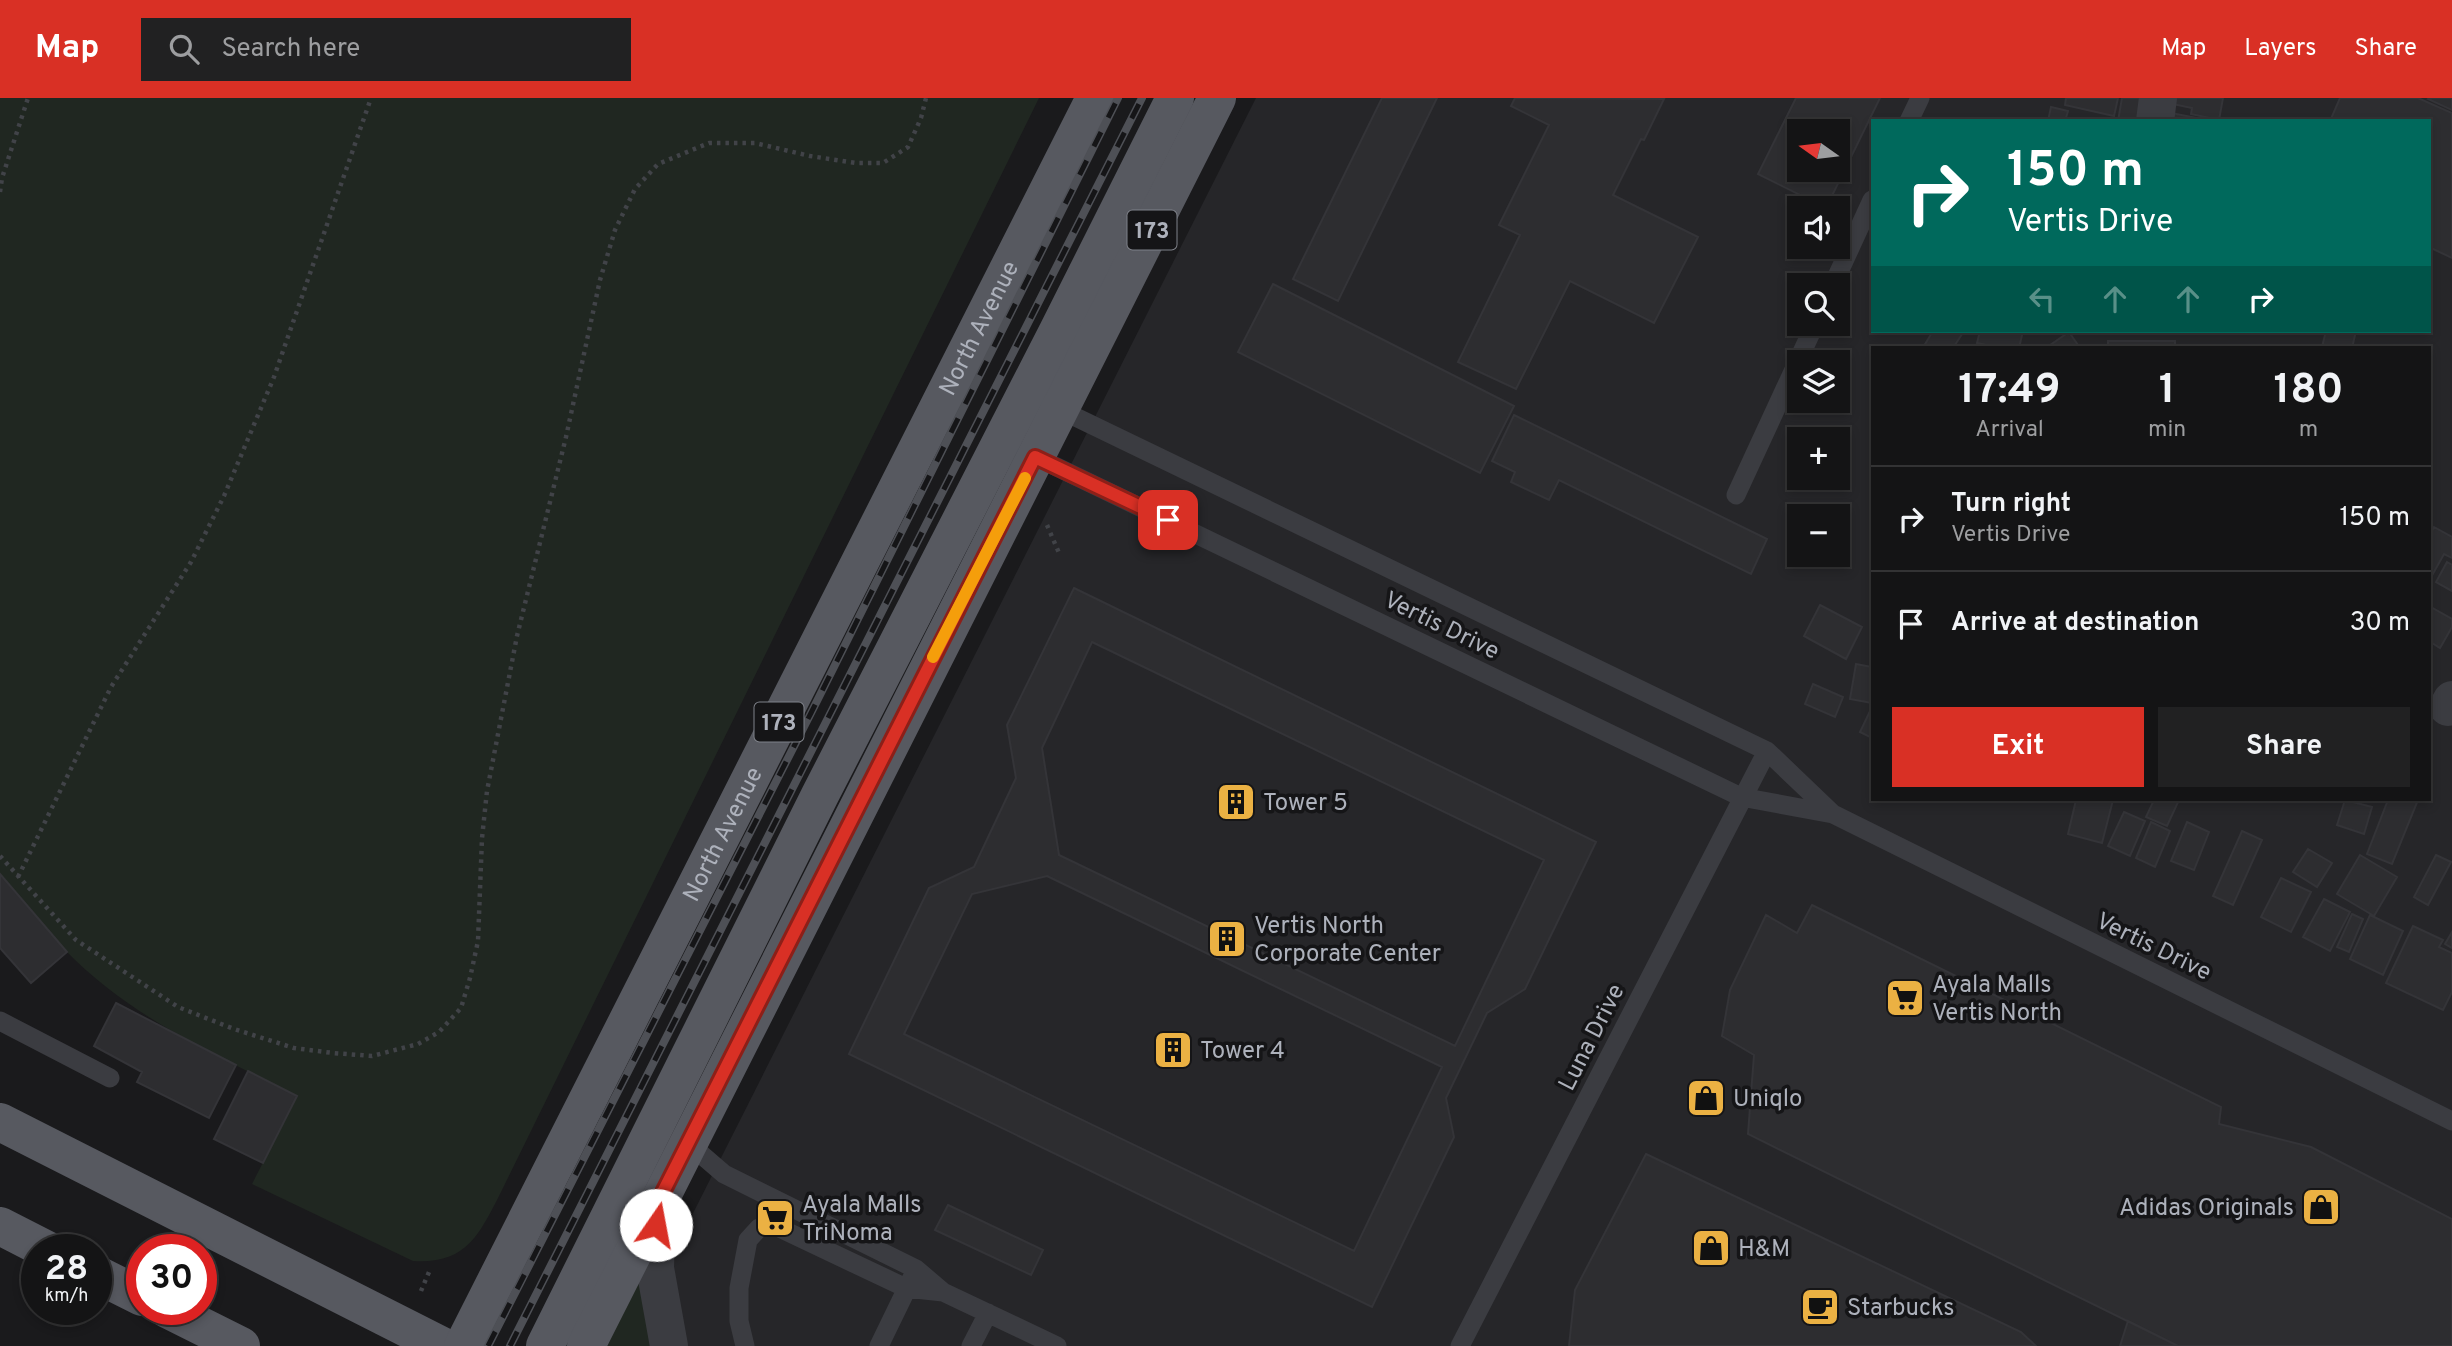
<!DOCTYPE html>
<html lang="en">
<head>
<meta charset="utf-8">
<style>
  :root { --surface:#141415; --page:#212122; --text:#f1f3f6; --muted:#9d9ea0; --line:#333334; --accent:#d93025 }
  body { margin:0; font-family:Overpass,sans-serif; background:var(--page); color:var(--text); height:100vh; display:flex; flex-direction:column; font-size:26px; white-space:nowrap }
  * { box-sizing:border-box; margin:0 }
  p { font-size:23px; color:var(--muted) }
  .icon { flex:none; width:38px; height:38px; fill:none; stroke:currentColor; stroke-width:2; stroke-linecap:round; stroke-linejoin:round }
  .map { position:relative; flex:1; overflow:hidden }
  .sheet { position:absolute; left:1871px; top:248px; width:560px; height:455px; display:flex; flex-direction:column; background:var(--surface); border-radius:0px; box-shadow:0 4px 10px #0003,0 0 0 2px var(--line) }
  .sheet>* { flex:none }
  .top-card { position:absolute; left:1871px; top:21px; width:560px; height:214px; border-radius:0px; box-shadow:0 4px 10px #0003,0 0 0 2px var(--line); background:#00695c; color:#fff; overflow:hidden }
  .needle { width:46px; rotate:284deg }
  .tools { position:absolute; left:1787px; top:21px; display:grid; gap:14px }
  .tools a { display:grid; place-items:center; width:63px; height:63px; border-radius:0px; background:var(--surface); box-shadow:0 4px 10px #0003,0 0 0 2px var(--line); font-size:35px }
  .speed { position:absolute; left:21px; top:1136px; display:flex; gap:14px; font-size:35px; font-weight:700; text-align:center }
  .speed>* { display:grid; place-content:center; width:91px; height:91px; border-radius:50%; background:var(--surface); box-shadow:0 4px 10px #0003,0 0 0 2px var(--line); line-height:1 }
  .speed small { font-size:18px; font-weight:400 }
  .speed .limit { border:10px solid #d22; background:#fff; color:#111 }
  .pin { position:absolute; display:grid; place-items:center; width:60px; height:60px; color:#fff; margin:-30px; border-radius:14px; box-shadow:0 4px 10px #0006 }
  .me { position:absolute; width:77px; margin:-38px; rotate:12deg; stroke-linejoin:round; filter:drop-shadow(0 0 5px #0008) }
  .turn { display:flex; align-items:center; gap:24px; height:147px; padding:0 21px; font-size:32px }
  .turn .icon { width:91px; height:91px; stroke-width:2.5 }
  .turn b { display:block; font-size:49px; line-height:60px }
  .lanes { display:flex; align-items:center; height:66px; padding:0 21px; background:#0003; justify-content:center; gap:35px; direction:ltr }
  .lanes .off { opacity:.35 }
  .eta { display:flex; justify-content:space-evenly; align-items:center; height:119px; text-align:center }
  .eta b { font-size:42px; font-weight:700; line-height:49px }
  .action { display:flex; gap:14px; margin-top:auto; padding:14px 21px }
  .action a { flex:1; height:80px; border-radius:0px; background:var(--accent); color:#fff; font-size:28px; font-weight:700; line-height:80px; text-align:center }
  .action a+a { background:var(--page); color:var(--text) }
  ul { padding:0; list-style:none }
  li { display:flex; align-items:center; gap:21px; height:105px; padding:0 21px; border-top:2px solid var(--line) }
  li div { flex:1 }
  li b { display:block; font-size:26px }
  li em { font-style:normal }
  header { display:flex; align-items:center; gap:42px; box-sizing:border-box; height:98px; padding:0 35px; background:var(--accent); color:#fff }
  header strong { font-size:33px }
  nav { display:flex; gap:38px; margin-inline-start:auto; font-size:24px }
  .search { width:490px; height:63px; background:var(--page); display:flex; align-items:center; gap:18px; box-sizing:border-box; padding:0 24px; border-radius:0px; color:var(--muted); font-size:26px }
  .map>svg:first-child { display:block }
</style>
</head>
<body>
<header>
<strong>Map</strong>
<div class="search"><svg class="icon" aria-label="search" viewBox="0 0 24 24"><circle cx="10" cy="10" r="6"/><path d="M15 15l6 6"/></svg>Search here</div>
<nav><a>Map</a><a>Layers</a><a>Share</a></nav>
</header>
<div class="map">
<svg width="2452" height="1248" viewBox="0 0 2452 1248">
  <rect width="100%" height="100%" fill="#1a1a1c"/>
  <path fill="#262629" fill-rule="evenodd" d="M1256,0H2452V1248H626ZM1872,23H2429V233H1872ZM1799,33H1838V72H1799ZM1799,110H1838V149H1799ZM1799,187H1838V226H1799ZM1872,250H2429V702H1872ZM1799,264H1838V303H1799ZM1799,341H1838V380H1799ZM1799,418H1838V457H1799Z"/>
  <path fill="#202721" d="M0,0H1039L499,1098C478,1139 465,1166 413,1163L252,1086L297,998C216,957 130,919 66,853C43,829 22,801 0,776Z
    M639,1176L659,1248H603Z"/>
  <path fill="#2d2d30" stroke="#343438" stroke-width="2" fill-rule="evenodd" d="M1382,0H1437L1338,203L1293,181Z
    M1515,0L1664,1L1644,42L1641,41L1613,97L1698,139L1654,225L1570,183L1516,291L1458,264L1520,137L1499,127L1549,27L1511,8Z
    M1796,0H1880L1826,110L1758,76ZM1799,33H1838V72H1799Z
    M2066,0H2118L2114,18L2065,7Z
    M2122,0H2146L2141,23H2118Z
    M2169,0H2223L2219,22L2191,16L2192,10L2168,5Z
    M2340,0H2418L2452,15V160L2429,149V23H2330Z
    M2429,0H2452V12L2428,1Z
    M2051,9L2068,13L2065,23H2048Z
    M2166,14L2197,20V23H2164Z
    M1273,186L1514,308L1480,375L1238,254Z
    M1933,233H1964L1953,250H1927L1924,248Z
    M1980,233H2023L2019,250H2000L1977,245Z
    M2326,233H2356L2352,250L2322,249Z
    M2069,234L2080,250H2046Z
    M2108,243H2175V250H2108Z
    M1514,317L1767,441L1751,476L1559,382L1549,402L1511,384L1515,374L1492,363Z
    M2434,429L2452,439V460L2444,456L2430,481L2429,438Z
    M2447,464L2452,467V493L2436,484Z
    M1074,490L1596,744L1525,891L1487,915L1446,1000L1454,1039L1372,1209L849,956L929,790L974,769L1016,680L1007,627Z
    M1820,507L1862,529L1846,561L1804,538Z
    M2429,508L2452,521V529L2440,550L2429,543Z
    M1092,544L1544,762L1455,948L1059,757L1042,650Z
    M1856,566L1872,569V605L1850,601Z
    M1813,586L1843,599L1835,619L1805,606Z
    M1872,609V640L1860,634Z
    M2076,702H2113L2102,745L2068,736Z
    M2154,702H2179L2167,728L2146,719Z
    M2345,702L2372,709L2364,736L2337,727Z
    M2388,702H2418L2392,766L2367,756Z
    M2124,714L2145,723L2130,758L2108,748Z
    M2151,724L2170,733L2155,769L2136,760Z
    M2187,724L2209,734L2194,772L2171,763Z
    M2242,733L2262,742L2233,807L2213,798Z
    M2308,751L2332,765L2317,789L2293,774Z
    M2360,757L2397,779L2374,818L2337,796Z
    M2436,757L2451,764L2428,807L2414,799Z
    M0,776L67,854L31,885L0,850Z
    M1047,778L1442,969L1354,1153L904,936L972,796Z
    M2281,780L2311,794L2291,834L2261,819Z
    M2324,801L2350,814L2330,853L2303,839Z
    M1812,807L2221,1009L2219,1026L2311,1049L2452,1121V1248H2178L1748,1036L1754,957L1722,938L1730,892L1766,817L1797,835Z
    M2352,816L2363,821L2349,854L2337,849Z
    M2370,817L2403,833L2383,877L2350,861Z
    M2413,828L2443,842L2439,849L2452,855V894L2443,912L2386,885Z
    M2452,834V850L2445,846Z
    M116,905L236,967L209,1020L137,984L142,974L94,948Z
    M248,973L297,998L263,1065L214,1041Z
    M1646,1056L2021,1234L2036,1248H1569L1575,1192Z
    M948,1107L1043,1152L1031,1177L935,1132Z
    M2128,1223L2178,1248H2120Z"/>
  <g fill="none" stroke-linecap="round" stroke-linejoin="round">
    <path stroke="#414348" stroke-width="4.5" stroke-dasharray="3.5 5" stroke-linecap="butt" d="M0,94L2,80L28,0
      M1047,427L1059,455
      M0,758L76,842L178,909L234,931L294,950L333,955L372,958L418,946L439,934L461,910L470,880L478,843L482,740L487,693L517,538L566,339L600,182L615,132L635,91L658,66L709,45H755L810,58L856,65H883L908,49L921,20L926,0
      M18,779L111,589L191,464L224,398L274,279L371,0
      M421,1193L429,1174"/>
    <path stroke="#3b3c41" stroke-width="19" d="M1909,23L1920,0
      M1833,187L1872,102
      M1061,312L1767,653L1833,716
      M1036,359L1741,699L1833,716L2452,1023
      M1736,397L1815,226
      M0,923L110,980
      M688,1045L724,1076L916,1171L943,1194L1057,1248
      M745,1248L739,1223V1190L748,1142L759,1130L771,1126L906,1190L943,1194
      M879,1248L912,1180
      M971,1248L988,1215
      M1460,1248L1767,653"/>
    <path stroke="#3b3c41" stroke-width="38" d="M2155,23L2158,0
      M2448,609L2452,602
      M657,1106L655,1170L669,1248"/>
    <g stroke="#575960" stroke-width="38">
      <path d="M0,1024L442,1248"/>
      <path d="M0,1128L47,1152"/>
      <path d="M96,1176L142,1199"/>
      <path d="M167,1211L241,1248"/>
      <path id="s1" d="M463,1248L1095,0"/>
      <path d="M545,1248L820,697L1058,233L1175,0"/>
      <path d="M586,1248C795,831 1009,417 1217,0"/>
    </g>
    <defs>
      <path id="rail" d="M488,1248L811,615L1118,0
        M510,1248L1142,0"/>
    </defs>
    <use href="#rail" stroke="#4e5056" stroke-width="8"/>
    <use href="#rail" stroke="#151517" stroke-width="5" stroke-dasharray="16" stroke-linecap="butt"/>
  </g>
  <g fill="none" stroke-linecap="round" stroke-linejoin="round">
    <defs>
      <path id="route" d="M656,1127L657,1106L1035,359L1168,422"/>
    </defs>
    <use href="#route" stroke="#8d1f18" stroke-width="18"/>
    <use href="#route" stroke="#d93025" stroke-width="12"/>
    <path stroke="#f59e0b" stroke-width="12" d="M933,559L1025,380"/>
  </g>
  <defs>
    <symbol id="building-square" viewBox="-11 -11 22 22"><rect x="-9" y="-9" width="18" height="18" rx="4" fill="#ebb143" stroke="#151517"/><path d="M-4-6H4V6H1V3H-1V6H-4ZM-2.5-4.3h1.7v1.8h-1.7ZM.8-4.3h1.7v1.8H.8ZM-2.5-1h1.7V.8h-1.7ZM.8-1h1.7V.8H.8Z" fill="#111"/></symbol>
    <symbol id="supermarket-square" viewBox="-11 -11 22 22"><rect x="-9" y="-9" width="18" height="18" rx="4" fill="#ebb143" stroke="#151517"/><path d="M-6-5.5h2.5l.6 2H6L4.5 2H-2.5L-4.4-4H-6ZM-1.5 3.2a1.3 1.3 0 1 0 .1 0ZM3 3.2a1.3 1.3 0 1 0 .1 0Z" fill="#111"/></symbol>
    <symbol id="shop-square" viewBox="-11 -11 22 22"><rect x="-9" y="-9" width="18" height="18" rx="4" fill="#ebb143" stroke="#151517"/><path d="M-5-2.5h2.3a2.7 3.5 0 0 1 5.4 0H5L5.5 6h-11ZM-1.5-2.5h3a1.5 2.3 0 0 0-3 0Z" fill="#111"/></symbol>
    <symbol id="cafe-square" viewBox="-11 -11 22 22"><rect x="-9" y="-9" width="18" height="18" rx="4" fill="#ebb143" stroke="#151517"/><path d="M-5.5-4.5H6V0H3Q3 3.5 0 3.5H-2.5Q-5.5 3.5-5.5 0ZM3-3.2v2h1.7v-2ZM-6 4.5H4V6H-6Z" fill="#111"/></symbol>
  </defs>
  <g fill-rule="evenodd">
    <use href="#building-square" x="1214" y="682" width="44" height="44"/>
    <use href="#building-square" x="1205" y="819" width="44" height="44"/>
    <use href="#supermarket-square" x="1883" y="878" width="44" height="44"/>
    <use href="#building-square" x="1151" y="930" width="44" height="44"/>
    <use href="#shop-square" x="1684" y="978" width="44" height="44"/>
    <use href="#shop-square" x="2299" y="1087" width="44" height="44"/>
    <use href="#supermarket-square" x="753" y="1098" width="44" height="44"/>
    <use href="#shop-square" x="1689" y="1128" width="44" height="44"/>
    <use href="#cafe-square" x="1798" y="1187" width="44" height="44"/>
  </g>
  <g text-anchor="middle" stroke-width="7" stroke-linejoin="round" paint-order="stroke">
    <g fill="#151517" stroke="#7f828a" stroke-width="2">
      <rect x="1127.5" y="112.5" width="49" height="39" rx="5"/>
      <rect x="754.5" y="604.5" width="49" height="39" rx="5"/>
    </g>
    <g font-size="23" font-weight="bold" fill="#adb1bb">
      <text x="1152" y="140">173</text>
      <text x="779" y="632">173</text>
    </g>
    <g font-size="24" fill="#adb1bb" stroke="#151517">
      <text dy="8" stroke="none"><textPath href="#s1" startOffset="1141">North Avenue</textPath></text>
      <text transform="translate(1442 527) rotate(26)" y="8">Vertis Drive</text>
      <text dy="8" stroke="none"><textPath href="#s1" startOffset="574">North Avenue</textPath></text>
      <text transform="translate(2154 848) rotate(26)" y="8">Vertis Drive</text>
      <text transform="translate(1591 939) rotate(-63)" y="8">Luna Drive</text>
    </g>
    <g font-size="24" fill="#adb1bb" stroke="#151517" text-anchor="start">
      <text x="1263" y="712">Tower 5</text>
      <text x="1254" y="835">Vertis North<tspan x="1254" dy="28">Corporate Center</tspan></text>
      <text x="1932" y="894">Ayala Malls<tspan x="1932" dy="28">Vertis North</tspan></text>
      <text x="1200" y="960">Tower 4</text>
      <text x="1733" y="1008">Uniqlo</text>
      <text x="802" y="1114">Ayala Malls<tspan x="802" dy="28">TriNoma</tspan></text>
      <text x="2294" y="1117" text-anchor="end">Adidas Originals</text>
      <text x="1738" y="1158">H&amp;M</text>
      <text x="1847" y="1217">Starbucks</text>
    </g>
  </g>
</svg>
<div class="tools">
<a><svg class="needle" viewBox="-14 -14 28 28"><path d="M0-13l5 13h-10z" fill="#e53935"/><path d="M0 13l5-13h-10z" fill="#9d9ea0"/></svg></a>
<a><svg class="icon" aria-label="sound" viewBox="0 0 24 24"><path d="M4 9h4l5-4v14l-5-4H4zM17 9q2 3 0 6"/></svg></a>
<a><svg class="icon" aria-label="search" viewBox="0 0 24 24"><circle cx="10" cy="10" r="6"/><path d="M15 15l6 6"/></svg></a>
<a><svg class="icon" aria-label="layers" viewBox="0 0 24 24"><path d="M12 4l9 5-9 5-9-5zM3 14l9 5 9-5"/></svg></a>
<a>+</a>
<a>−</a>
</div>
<div class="speed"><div>28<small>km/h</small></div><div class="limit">30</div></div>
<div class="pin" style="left:1168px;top:422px;background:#d93025"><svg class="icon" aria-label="arrive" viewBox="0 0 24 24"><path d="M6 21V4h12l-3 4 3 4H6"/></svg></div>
<svg class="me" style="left:656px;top:1127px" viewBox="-20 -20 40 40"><circle r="19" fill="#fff"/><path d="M0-13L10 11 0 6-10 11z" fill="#d93025"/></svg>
<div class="top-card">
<div class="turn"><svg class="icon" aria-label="right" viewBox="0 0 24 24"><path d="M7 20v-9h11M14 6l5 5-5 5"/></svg><div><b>150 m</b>Vertis Drive</div></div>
<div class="lanes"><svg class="icon off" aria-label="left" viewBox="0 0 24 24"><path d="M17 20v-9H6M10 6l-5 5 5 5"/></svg><svg class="icon off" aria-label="ahead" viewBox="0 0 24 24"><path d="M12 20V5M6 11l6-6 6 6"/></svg><svg class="icon off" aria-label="ahead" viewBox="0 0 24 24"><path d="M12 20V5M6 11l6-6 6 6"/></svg><svg class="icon" aria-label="right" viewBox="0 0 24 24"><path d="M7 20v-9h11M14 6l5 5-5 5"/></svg></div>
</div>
<section class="sheet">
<div class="eta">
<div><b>17:49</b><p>Arrival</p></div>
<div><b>1</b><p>min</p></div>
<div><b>180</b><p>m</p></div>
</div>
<ul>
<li><svg class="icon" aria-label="right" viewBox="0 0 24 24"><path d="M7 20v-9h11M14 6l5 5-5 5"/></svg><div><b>Turn right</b><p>Vertis Drive</p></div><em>150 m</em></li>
<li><svg class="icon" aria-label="arrive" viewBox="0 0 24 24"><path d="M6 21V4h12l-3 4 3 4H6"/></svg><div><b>Arrive at destination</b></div><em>30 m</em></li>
</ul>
<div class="action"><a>Exit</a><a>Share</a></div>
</section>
</div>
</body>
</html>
